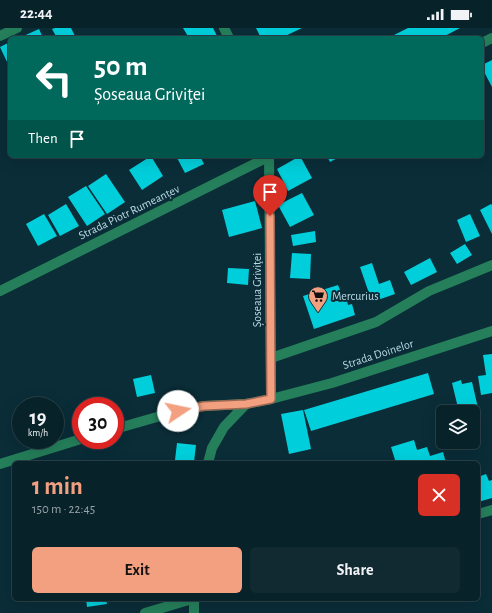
<!DOCTYPE html>
<html lang="en">
<head>
<meta charset="utf-8">
<style>
  :root { --surface:#08222a; --page:#112a32; --text:#f1f3f6; --muted:#98a4a8; --line:#293f47; --accent:#f2a080 }
  body { margin:0; font-family:"Alegreya Sans",sans-serif; background:var(--page); color:var(--text); height:100vh; display:flex; flex-direction:column; font-size:15px; white-space:nowrap }
  * { box-sizing:border-box; margin:0 }
  p { font-size:13px; color:var(--muted) }
  .icon { flex:none; width:22px; height:22px; fill:none; stroke:currentColor; stroke-width:2; stroke-linecap:round; stroke-linejoin:round }
  .map { position:relative; flex:1; overflow:hidden }
  .details { position:absolute; left:12px; top:433px; width:468px; height:140px; display:flex; flex-direction:column; background:var(--surface); border-radius:6px; box-shadow:0 4px 16px #0002,0 0 0 1px var(--line) }
  .details>* { flex:none }
  .guide { position:absolute; left:8px; top:8px; width:476px; height:122px; border-radius:6px; box-shadow:0 4px 16px #0002,0 0 0 1px var(--line); background:#00695c; color:#fff; overflow:hidden }
  .fabs { position:absolute; left:436px; top:377px; display:grid; gap:8px }
  .fabs a { display:grid; place-items:center; width:44px; height:44px; border-radius:6px; background:var(--surface); box-shadow:0 4px 16px #0002,0 0 0 1px var(--line); font-size:20px }
  .speed { position:absolute; left:12px; top:369px; display:flex; gap:8px; font-size:20px; font-weight:700; text-align:center }
  .speed>* { display:grid; place-content:center; width:52px; height:52px; border-radius:50%; background:var(--surface); box-shadow:0 4px 16px #0002,0 0 0 1px var(--line); line-height:1 }
  .speed small { font-size:10px; font-weight:400 }
  .speed .limit { border:6px solid #d22; background:#fff; color:#111 }
  .pin { position:absolute; display:grid; place-items:center; width:34px; height:34px; color:#fff; margin:-41px -17px; border-radius:50% 50% 50% 0; rotate:-45deg; box-shadow:0 0 4px #0007 }
  .pin .icon { rotate:45deg }
  .me { position:absolute; width:44px; margin:-22px; rotate:79deg; stroke-linejoin:round; filter:drop-shadow(0 0 3px #0008) }
  .turn { display:flex; align-items:center; gap:14px; height:84px; padding:0 20px; font-size:18px }
  .turn .icon { width:52px; height:52px; stroke-width:2.5 }
  .turn b { display:block; font-size:28px; line-height:34px }
  .then { display:flex; align-items:center; height:38px; padding:0 20px; background:#0003; gap:8px; font-size:15px }
  .round { display:grid; place-items:center; flex:none; width:42px; height:42px; border-radius:6px; background:var(--page) }
  .summary { display:flex; align-items:center; justify-content:space-between; height:68px; padding:0 20px }
  h1 { font-size:24px; font-weight:700; line-height:30px; color:var(--accent) }
  .cta { display:flex; gap:8px; margin-top:auto; padding:8px 20px }
  .cta a { flex:1; height:46px; border-radius:6px; background:var(--accent); color:#111; font-size:16px; font-weight:700; line-height:46px; text-align:center }
  .cta a+a { background:var(--page); color:var(--text) }
  .status { display:flex; justify-content:space-between; align-items:center; height:28px; padding:0 20px; background:var(--surface); direction:ltr }
  .status svg { height:11px; fill:currentColor }
  .map>svg:first-child { display:block }
</style>
</head>
<body>
<div class="status"><b>22:44</b><svg viewBox="0 0 49 12"><path d="M0 12V9h3v3zM5 12V6h3v6zM10 12V3h3v9zM15 12V0h3v12zM26 1h20v11H26zM47 4h2v5h-2z"/></svg></div>
<div class="map">
<svg width="492" height="585" viewBox="0 0 492 585">
  <rect width="100%" height="100%" fill="#0a2d38"/>
  <path fill="#00cfdb" d="M55,0H71L76,10H57L52,1Z
    M183,0H213L217,8L213,10H189Z
    M256,0H302L281,10H261Z
    M408,0H460L441,10H388Z
    M39,1L43,10H19Z
    M10,14V33L7,34L0,19Z
    M492,32V59L482,40V37Z
    M151,128L163,148L142,162L129,142Z
    M176,128H200L204,136L185,145Z
    M300,128L312,150L288,163L277,141Z
    M327,128H341L330,134Z
    M106,146L125,174L107,186L88,158Z
    M86,158L105,186L87,198L68,169Z
    M302,165L314,187L290,199L278,177Z
    M255,173L262,200L229,209L222,182Z
    M66,176L79,198L60,208L48,187Z
    M491,176L492,177V206L480,182Z
    M44,186L57,208L38,218L26,196Z
    M470,186L480,208L466,214L457,192Z
    M315,203L316,214L293,218L291,207Z
    M465,216L472,227L457,236L450,225Z
    M292,225L311,226L310,251L290,250Z
    M430,230L437,244L411,257L404,244Z
    M372,235L379,256L390,252L395,266L372,274L360,239Z
    M228,240L249,241L248,257L227,255Z
    M338,257L342,267L345,266L348,277L352,276L355,287L314,301L303,268Z
    M492,326V365L481,367L478,348L486,347L483,327Z
    M428,345L434,366L311,403L304,382Z
    M151,347L155,365L137,369L133,351Z
    M461,352L462,356L472,354L478,380L459,384L452,355Z
    M303,382L311,421L289,426L281,386Z
    M414,412L417,422L427,419L430,428L443,424L446,435H396L391,419Z
    M177,415L196,417L194,434L175,432Z
    M486,446L489,453L492,452V470L478,474V449Z
    M86,571H106L107,576L87,579Z"/>
  <g fill="none" stroke-linecap="round" stroke-linejoin="round">
    <path stroke="#257f5b" stroke-width="10" d="M224,0L229,10
      M0,8L17,0
      M482,15L492,10
      M269,128L271,371
      M0,263L270,128
      M271,330L376,294L429,263L492,237
      M115,401L178,383L204,378L246,376L271,371L332,355L492,303
      M208,435L212,420L224,399L246,376
      M0,436L81,411
      M478,486L492,482
      M145,585L192,571
      M194,585V571"/>
  </g>
  <g fill="none" stroke-linecap="round" stroke-linejoin="round">
    <defs>
      <path id="route" d="M178,383L204,378L246,376L271,371L270,188"/>
    </defs>
    <use href="#route" stroke="#9d6853" stroke-width="10"/>
    <use href="#route" stroke="#f2a080" stroke-width="7"/>
  </g>
  <defs>
    <symbol id="supermarket-pin" viewBox="-11 -11 22 30"><path d="M0 17L-7.5 6A9.5 9.5 0 1 1 7.5 6Z" fill="#f2a080" stroke="#0a2d38"/><path d="M-6-5.5h2.5l.6 2H6L4.5 2H-2.5L-4.4-4H-6ZM-1.5 3.2a1.3 1.3 0 1 0 .1 0ZM3 3.2a1.3 1.3 0 1 0 .1 0Z" fill="#111"/></symbol>
  </defs>
  <g fill-rule="evenodd">
    <use href="#supermarket-pin" x="307" y="257" width="22" height="30"/>
  </g>
  <g text-anchor="middle" stroke-width="4" stroke-linejoin="round" paint-order="stroke">
    <g font-size="12" fill="#b9d8e4" stroke="#0a2d38">
      <text transform="translate(129 184) rotate(-26)" y="4">Strada Piotr Rumeanțev</text>
      <text transform="translate(257 262) rotate(-90)" y="4">Șoseaua Griviţei</text>
      <text transform="translate(378 326) rotate(-18)" y="4">Strada Doinelor</text>
    </g>
    <g font-size="12" fill="#b9d8e4" stroke="#0a2d38" text-anchor="start">
      <text x="332" y="272">Mercurius</text>
    </g>
  </g>
</svg>
<div class="fabs">
<a><svg class="icon" aria-label="layers" viewBox="0 0 24 24"><path d="M12 4l9 5-9 5-9-5zM3 14l9 5 9-5"/></svg></a>
</div>
<div class="speed"><div>19<small>km/h</small></div><div class="limit">30</div></div>
<div class="pin" style="left:270px;top:188px;background:#d93025"><svg class="icon" aria-label="arrive" viewBox="0 0 24 24"><path d="M6 21V4h12l-3 4 3 4H6"/></svg></div>
<svg class="me" style="left:178px;top:383px" viewBox="-20 -20 40 40"><circle r="19" fill="#fff"/><path d="M0-13L10 11 0 6-10 11z" fill="#f2a080"/></svg>
<div class="guide">
<div class="turn"><svg class="icon" aria-label="left" viewBox="0 0 24 24"><path d="M17 20v-9H6M10 6l-5 5 5 5"/></svg><div><b>50 m</b>Șoseaua Griviţei</div></div>
<div class="then">Then<svg class="icon" aria-label="arrive" viewBox="0 0 24 24"><path d="M6 21V4h12l-3 4 3 4H6"/></svg></div>
</div>
<section class="details">
<div class="summary"><div><h1>1 min</h1><p>150 m · 22:45</p></div><a class="round" style="background:#d93025;color:#fff"><svg class="icon" aria-label="close" viewBox="0 0 24 24"><path d="M6 6l12 12M18 6L6 18"/></svg></a></div>
<div class="cta"><a>Exit</a><a>Share</a></div>
</section>
</div>
</body>
</html>
